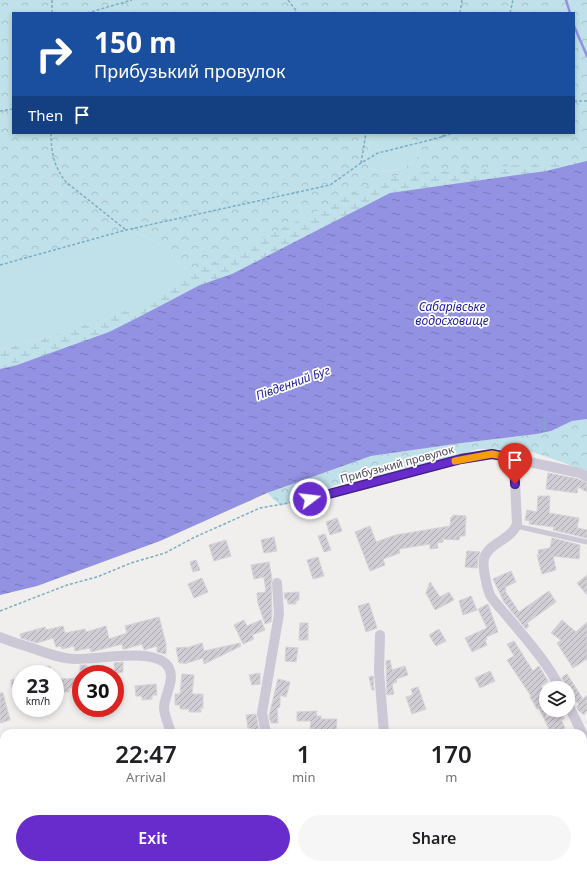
<!DOCTYPE html>
<html lang="en">
<head>
<meta charset="utf-8">
<style>
  :root { --surface:#fff; --page:#f6f6f6; --text:#202124; --muted:#757577; --accent:#672ccb }
  body { margin:0; font-family:"Noto Sans",sans-serif; background:var(--page); color:var(--text); height:100vh; display:flex; flex-direction:column; font-size:15px; white-space:nowrap }
  * { box-sizing:border-box; margin:0 }
  p { font-size:13px; color:var(--muted) }
  .icon { flex:none; width:22px; height:22px; fill:none; stroke:currentColor; stroke-width:2; stroke-linecap:round; stroke-linejoin:round }
  .map { position:relative; flex:1; overflow:hidden }
  .details { position:absolute; left:0px; top:729px; width:587px; height:140px; display:flex; flex-direction:column; background:var(--surface); border-radius:12px 12px 0 0; box-shadow:0 2px 6px #0003 }
  .details>* { flex:none }
  .top-card { position:absolute; left:12px; top:12px; width:563px; height:122px; border-radius:0px; box-shadow:0 2px 6px #0003; background:#1a4fa0; color:#fff; overflow:hidden }
  .buttons { position:absolute; left:539px; top:681px; display:grid; gap:8px }
  .buttons a { display:grid; place-items:center; width:36px; height:36px; border-radius:50%; background:var(--surface); box-shadow:0 2px 6px #0003; font-size:20px }
  .speed { position:absolute; left:12px; top:665px; display:flex; gap:8px; font-size:20px; font-weight:700; text-align:center }
  .speed>* { display:grid; place-content:center; width:52px; height:52px; border-radius:50%; background:var(--surface); box-shadow:0 2px 6px #0003; line-height:1 }
  .speed small { font-size:10px; font-weight:400 }
  .speed .limit { border:6px solid #d22; background:#fff; color:#111 }
  .pin { position:absolute; display:grid; place-items:center; width:34px; height:34px; color:#fff; margin:-41px -17px; border-radius:50% 50% 50% 0; rotate:-45deg; box-shadow:0 0 4px #0007 }
  .pin .icon { rotate:45deg }
  .me { position:absolute; width:44px; margin:-22px; rotate:75deg; stroke-linejoin:round; filter:drop-shadow(0 0 3px #0008) }
  .turn { display:flex; align-items:center; gap:14px; height:84px; padding:0 16px; font-size:18px }
  .turn .icon { width:52px; height:52px; stroke-width:2.5 }
  .turn b { display:block; font-size:28px; line-height:34px }
  .then { display:flex; align-items:center; height:38px; padding:0 16px; background:#0003; gap:8px; font-size:15px }
  .eta { display:flex; justify-content:space-evenly; align-items:center; height:68px; text-align:center }
  .eta b { font-size:24px; font-weight:600; line-height:28px }
  .button { display:flex; gap:8px; margin-top:auto; padding:8px 16px }
  .button a { flex:1; height:46px; border-radius:24px; background:var(--accent); color:#fff; font-size:16px; font-weight:600; line-height:46px; text-align:center }
  .button a+a { background:var(--page); color:var(--text) }
  .map>svg:first-child { display:block }
</style>
</head>
<body>
<div class="map">
<svg width="587" height="869" viewBox="0 0 587 869">
  <defs>
    <pattern id="forest-crowns" width="20" height="18" patternUnits="userSpaceOnUse"><rect width="20" height="18" fill="#c0e1e9"/><path d="M2 6a3 3 0 1 1 6 0M12 15a3 3 0 1 1 6 0" fill="none" stroke="#a7c2ca"/></pattern>
    <pattern id="wetland-marsh" width="20" height="14" patternUnits="userSpaceOnUse"><rect width="20" height="14" fill="#c0e1e9"/><path d="M1 5h8M5 5V1M11 12h8M15 12V8" fill="none" stroke="#a7c2ca"/></pattern>
    <pattern id="water-ripples" width="26" height="14" patternUnits="userSpaceOnUse"><rect width="26" height="14" fill="#9291e2"/><path d="M2 4q2-2 4 0t4 0M15 11q2-2 4 0t4 0" fill="none" stroke="#7978ba"/></pattern>
    <pattern id="building-hatch" width="6" height="6" patternUnits="userSpaceOnUse"><rect width="6" height="6" fill="#d1cdd4"/><path d="M-1 1l2-2M0 6l6-6M5 7l2-2" fill="none" stroke="#aca8af"/></pattern>
  </defs>
  <rect width="100%" height="100%" fill="#f0efed"/>
  <path fill="#e1e0de" d="M241,865H284L285,869H244Z"/>
  <path fill="#c0e1e9" d="M371,133H405C411,138 417,143 418,150C420,165 390,174 379,171C373,170 370,167 366,163Z
    M126,230C133,232 141,234 147,237C168,248 184,267 200,285L137,318L55,335L0,349V265Z"/>
  <path fill="url(#forest-crowns)" fill-rule="evenodd" d="M0,0H587V161L200,285C184,267 168,248 147,237C141,234 133,232 126,230L0,265ZM13,13H574V133H405C411,138 417,143 418,150C420,165 390,174 379,171C373,170 370,167 366,163L371,133H13Z
    M587,419V471L524,449H478L425,466L384,476L368,477L336,485L310,497L281,506L267,493L371,456L462,443L537,434L551,431L572,421Z"/>
  <path fill="url(#wetland-marsh)" d="M587,160V162L262,284L17,365L0,369V349L55,335L140,306L164,293L204,267L382,179L403,174Z"/>
  <path fill="url(#water-ripples)" d="M587,161V419L572,421L551,431L537,434L462,443L371,456L267,493L160,541L37,586L0,595V369L17,365L109,332L137,318L200,285L232,274L390,193L546,171Z"/>
  <g fill="none" stroke-linecap="round" stroke-linejoin="round">
    <path stroke="#9291e2" stroke-width="2.5" d="M566,0L570,13
      M574,26L587,56"/>
  </g>
  <path fill="url(#building-hatch)" stroke="#d5d2d8" d="M548,473L578,479L587,483V492L578,487L577,493L546,489Z
    M538,496H550L549,513L579,518L577,528L587,530V538L553,530L554,527L529,524L530,521L525,520L527,510L537,512Z
    M453,515L466,516L465,536H460L459,540L443,539V542L437,543L438,548L430,549V544L399,549L400,553L383,559L385,565L370,571L355,532L370,526L376,542L396,535L450,526L451,517H453Z
    M337,518L342,531L330,535L326,522Z
    M325,534L331,550L324,552L318,536Z
    M274,537L277,551L264,553L261,540Z
    M552,538L580,545L579,559L553,556L556,570L542,574L537,555H539L538,550L550,548Z
    M226,540L231,556L214,561L209,545Z
    M467,551L480,552L478,557L477,568L465,567Z
    M318,557L324,576L313,579L307,560Z
    M196,560L200,570L193,572L190,562Z
    M269,562L272,579L271,583L272,614L271,622L265,624L258,603L257,593L266,592L264,577L254,579L251,565Z
    M511,571L516,582L505,587L506,590L505,591L519,612L549,591L556,602L527,623L529,626L526,629L504,602L493,579Z
    M587,575V595L577,583Z
    M202,578L208,592L194,598L188,584Z
    M430,582L440,597L449,592L454,600L435,610L426,593Z
    M299,592V600L296,601V604H288L287,599H285L284,593Z
    M471,596L477,610L463,615L459,601Z
    M369,603L377,628L366,632L358,606Z
    M488,604L498,632L486,637L487,639L485,640L487,645L472,652L465,638L487,628L478,609Z
    M159,617L166,644V654L157,652V646L144,650L142,644L125,649H123L122,644L91,652L90,648L75,651L74,646L62,649L61,646L56,647L53,638L37,643L21,638L20,634L45,627L46,630L63,626L65,633L85,629L86,632L106,626L109,639L127,633L125,626Z
    M244,620L247,626L261,620L265,630L252,635L254,639L243,644L234,625Z
    M562,620L576,632L587,622V659L573,668L557,643L561,640L551,633Z
    M300,623H308V640H299Z
    M439,629L446,641L436,646L429,635Z
    M514,641L533,671L539,666L548,681L541,686L546,696V718L562,710L564,719L561,720L565,728L560,731L561,733H551L539,708L537,709L530,697L531,696L507,660L514,656L507,644Z
    M202,643L204,651L240,643L241,646L204,664L203,658L184,664V663H179L176,648L186,647V648Z
    M286,647L298,648L296,662L285,661Z
    M390,660L392,670L405,666L408,675L396,679L397,682L392,684L394,694L387,695L386,661Z
    M123,662V672L115,673L114,663Z
    M80,665H87V674H80Z
    M50,666L52,674H44L42,668Z
    M490,671L495,681L480,688L475,678Z
    M260,673V684L252,685L249,675Z
    M182,674L194,675L192,694H203V708H200L201,712H189V709H180V705H175V694H180Z
    M567,674L583,699L587,695V710L584,715L578,710L577,707L579,704L572,698L568,692V688H566L562,677Z
    M373,676L374,690H372L369,677Z
    M21,678V685L12,688L11,680Z
    M79,678V688H69V692H62L61,679Z
    M278,679L290,682L286,697L280,695V707L277,708L278,723H271L269,716Z
    M156,684L157,695H152V699L142,700V696H136L135,686Z
    M418,687L426,709L412,714L406,697L413,695L411,689Z
    M0,693H3L10,720L0,723Z
    M317,711L316,716H321V719H337L336,731L310,730L311,721H297V712Z
    M256,714L259,731L252,732L251,728H248L246,715Z"/>
  <g fill="none" stroke-linecap="round" stroke-linejoin="round">
    <path stroke="#7badc4" stroke-width="1.5" stroke-dasharray="3 2" stroke-linecap="butt" d="M288,0L298,13
      M52,13V0
      M87,13L132,0
      M460,13L462,0
      M510,13L513,0
      M574,101H587
      M0,111L13,109
      M51,133C51,152 54,167 66,182L126,230
      M442,137L445,133
      M361,163L366,133
      M0,265L126,230L330,185L361,163L378,153L442,137L452,133
      M544,417L545,432
      M539,419L540,433
      M0,611L67,585L97,577L131,563L165,553L193,538L260,508L300,501"/>
    <path stroke="#ccc8d6" stroke-width="5" d="M516,526L587,542
      M31,865L33,869"/>
    <path stroke="#ccc8d6" stroke-width="10" d="M514,458L517,524C511,540 489,543 484,558C482,566 487,588 490,595C494,602 502,610 507,616C526,639 547,662 560,688
      M310,499L461,459L492,454L580,473L587,477
      M380,635L379,671L384,733
      M0,637C9,641 19,644 29,647C44,652 60,659 76,659C96,660 158,646 169,668C175,680 165,694 164,707C164,716 169,725 171,733
      M568,704L582,733
      M266,733L262,713L279,614L277,583
      M583,735L587,743
      M583,771L587,769
      M0,783L4,795
      M0,857L4,856
      M234,865L235,869"/>
  </g>
  <g fill="none" stroke-linecap="round" stroke-linejoin="round">
    <defs>
      <path id="route" d="M310,499L461,459L492,454L514,458L515,484"/>
    </defs>
    <use href="#route" stroke="#431d84" stroke-width="10"/>
    <use href="#route" stroke="#672ccb" stroke-width="7"/>
    <path stroke="#f59e0b" stroke-width="7" d="M455,461L492,454L502,456"/>
  </g>
  <g text-anchor="middle" stroke-width="3.5" stroke-linejoin="round" paint-order="stroke">
    <g font-size="11" fill="#4c4758" stroke="#fff">
      <text transform="translate(397 464) rotate(-15)" y="4">Прибузький провулок</text>
    </g>
    <g font-size="12" font-style="italic" fill="#1d1b98" stroke="#fff">
      <text x="452" y="311">Сабарівське<tspan x="452" dy="14">водосховище</tspan></text>
      <text transform="translate(293 383) rotate(-20)" y="4">Південний Буг</text>
    </g>
  </g>
</svg>
<div class="buttons">
<a><svg class="icon" aria-label="layers" viewBox="0 0 24 24"><path d="M12 4l9 5-9 5-9-5zM3 14l9 5 9-5"/></svg></a>
</div>
<div class="speed"><div>23<small>km/h</small></div><div class="limit">30</div></div>
<div class="pin" style="left:515px;top:484px;background:#d93025"><svg class="icon" aria-label="arrive" viewBox="0 0 24 24"><path d="M6 21V4h12l-3 4 3 4H6"/></svg></div>
<svg class="me" style="left:310px;top:499px" viewBox="-20 -20 40 40"><circle r="17" fill="#672ccb" stroke="#fff" stroke-width="3"/><path d="M0-11L8 9 0 5-8 9z" fill="#fff"/></svg>
<div class="top-card">
<div class="turn"><svg class="icon" aria-label="right" viewBox="0 0 24 24"><path d="M7 20v-9h11M14 6l5 5-5 5"/></svg><div><b>150 m</b>Прибузький провулок</div></div>
<div class="then">Then<svg class="icon" aria-label="arrive" viewBox="0 0 24 24"><path d="M6 21V4h12l-3 4 3 4H6"/></svg></div>
</div>
<section class="details">
<div class="eta">
<div><b>22:47</b><p>Arrival</p></div>
<div><b>1</b><p>min</p></div>
<div><b>170</b><p>m</p></div>
</div>
<div class="button"><a>Exit</a><a>Share</a></div>
</section>
</div>
</body>
</html>
